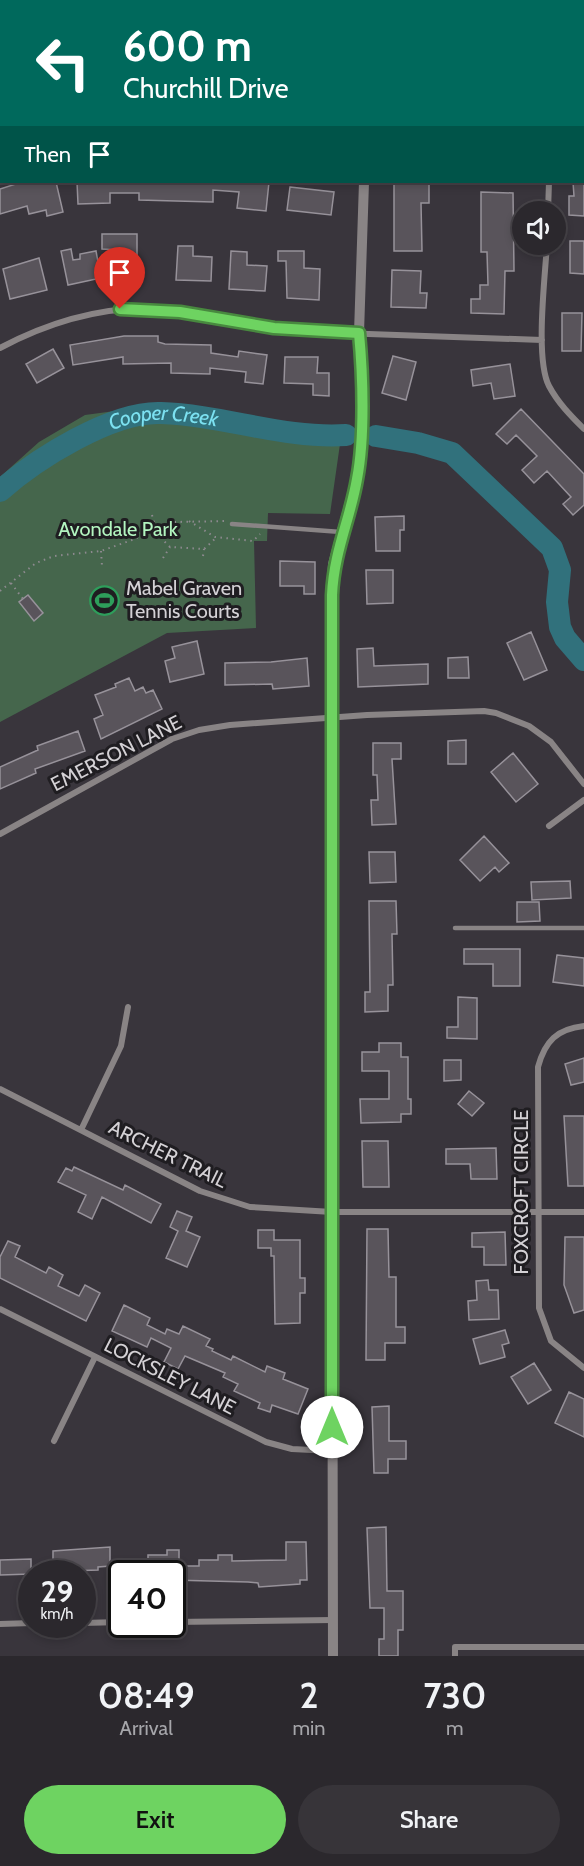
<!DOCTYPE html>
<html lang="en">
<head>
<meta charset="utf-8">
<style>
  :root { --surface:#2b282d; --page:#373439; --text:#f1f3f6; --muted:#a6a6aa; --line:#474449; --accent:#6ed361 }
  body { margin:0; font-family:Cabin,sans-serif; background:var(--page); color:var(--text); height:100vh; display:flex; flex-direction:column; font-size:22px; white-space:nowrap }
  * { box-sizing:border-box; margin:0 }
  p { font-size:20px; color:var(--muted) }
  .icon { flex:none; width:33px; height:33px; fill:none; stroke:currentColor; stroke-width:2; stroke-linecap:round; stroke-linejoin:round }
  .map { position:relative; height:1656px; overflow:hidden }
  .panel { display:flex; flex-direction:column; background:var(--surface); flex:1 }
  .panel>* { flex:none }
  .hud { position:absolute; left:0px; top:0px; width:585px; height:183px; box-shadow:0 3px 9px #0003,0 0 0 2px var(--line); background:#00695c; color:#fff; overflow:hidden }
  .controls { position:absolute; left:512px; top:201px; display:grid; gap:12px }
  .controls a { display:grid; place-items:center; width:54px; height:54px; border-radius:50%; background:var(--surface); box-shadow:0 3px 9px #0003,0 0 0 2px var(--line); font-size:30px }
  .speed { position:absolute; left:18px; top:1560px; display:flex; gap:12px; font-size:30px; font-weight:700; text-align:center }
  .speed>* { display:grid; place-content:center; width:78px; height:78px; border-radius:50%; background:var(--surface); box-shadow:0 3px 9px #0003,0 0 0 2px var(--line); line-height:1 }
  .speed small { font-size:15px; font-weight:400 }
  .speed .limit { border:3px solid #111; border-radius:9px; background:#fff; color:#111 }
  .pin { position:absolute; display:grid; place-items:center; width:51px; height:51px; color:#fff; margin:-62px -26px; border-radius:50% 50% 50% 0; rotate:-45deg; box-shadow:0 0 6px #0007 }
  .pin .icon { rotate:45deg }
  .me { position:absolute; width:66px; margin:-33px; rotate:0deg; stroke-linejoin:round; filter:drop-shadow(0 0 4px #0008) }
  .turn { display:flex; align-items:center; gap:21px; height:126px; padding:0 24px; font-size:27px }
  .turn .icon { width:78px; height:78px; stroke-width:2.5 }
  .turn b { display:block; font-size:42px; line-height:51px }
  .then { display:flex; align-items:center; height:57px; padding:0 24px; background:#0003; gap:12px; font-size:22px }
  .eta { display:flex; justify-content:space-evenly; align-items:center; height:102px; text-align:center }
  .eta b { font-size:36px; font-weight:600; line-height:42px }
  .action { display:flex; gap:12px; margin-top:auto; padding:12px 24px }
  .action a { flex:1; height:69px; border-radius:36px; background:var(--accent); color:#111; font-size:24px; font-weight:600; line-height:69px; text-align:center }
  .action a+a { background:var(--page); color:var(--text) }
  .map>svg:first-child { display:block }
</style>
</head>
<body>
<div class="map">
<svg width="584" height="1656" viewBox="0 0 584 1656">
  <rect width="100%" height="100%" fill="#39353c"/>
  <path fill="#45664c" d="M152,406L342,430L330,514L268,513L267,541H254L256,628L167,633L0,722V477L39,442L85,415Z"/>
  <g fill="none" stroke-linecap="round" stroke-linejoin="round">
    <g stroke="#31717c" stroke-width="22">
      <path d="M376,436L418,443L452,453L552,548L560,570L557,602L560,627L565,638L584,660"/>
      <path id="s1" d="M0,491C36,459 112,411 161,413C224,415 283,439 346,435"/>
    </g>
  </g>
  <path fill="#59545b" stroke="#97929a" stroke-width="1.5" d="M22,182H56L63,212L47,216L46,210L29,214L27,206L0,214V189Z
    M77,182H269L266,211L237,208L239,192L213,190V202L139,200V193H110V203L78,204Z
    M394,182H429V203H421L422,251H394Z
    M573,182H584V216L569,215V196H574Z
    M290,187L334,192L331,215L287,210Z
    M481,192L513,193L514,271H505L504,314L471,313V299H480V285H488L487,252H481Z
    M102,234H137V267H120V250L102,249Z
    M570,241H584V274L570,273Z
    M178,246H193V256L212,257L211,281L176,280Z
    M71,249L73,260L80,259V254L96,251L101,278L68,285L61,251Z
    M231,251L247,252V265L267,266L265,291L229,289Z
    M278,251H304V268L320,269L319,300L287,298L286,261H278Z
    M39,258L47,290L10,299L3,269Z
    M392,270L421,271L420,293H427L426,308L391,307Z
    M562,313H582L581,351H562Z
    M124,336H158V342L165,344L211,345V353L238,357L239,351L267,355L263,384L245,382L246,372L210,368V374L171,373V363L123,364V357L73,365L70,345Z
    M53,349L64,368L37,383L26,364Z
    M393,356L416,362L406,400L382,393Z
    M285,357H318L317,373H329V396L313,395V384L284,383Z
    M510,364L515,396L494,399L491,383L473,386L471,370Z
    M521,409L584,474V505L573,515L563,504L571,497L547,471L534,483L522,470L537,456L516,435L507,444L496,434Z
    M404,516V530H400V551H376L375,517Z
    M280,561L315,562V594H304V586H280Z
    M366,570H393V603L367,604Z
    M28,595L43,613L34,621L19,602Z
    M531,632L547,670L524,680L507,643Z
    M197,641L204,674L170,682L165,661L175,658L172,647Z
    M373,648L374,666L428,664V684L358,687L357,649Z
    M468,657L469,678H448V658Z
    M307,658L309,686L273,689L272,684L225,685V663L271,662Z
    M129,678L135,691L143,687L146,693L153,690L162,709L101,739L94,719L103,715L95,695L116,687L115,684Z
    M78,731L85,751L35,769L36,773L0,789V767L38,750L37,746Z
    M466,740V764H448V741Z
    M373,743H401V759H392L396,824L372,825L371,800H378L377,775H373Z
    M513,753L538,784L516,802L491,772Z
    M484,836L509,863L499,872L495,867L480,881L460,860Z
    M369,852H395L396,882L370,883Z
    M570,881L571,898L532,900L531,882Z
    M369,901H396L397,934H392L393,985H388V1011L365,1012V992H370Z
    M517,902H539L540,921L517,922Z
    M464,949H520V986H493V964H464Z
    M557,955L584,958V986L553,982Z
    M458,997L477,998V1039L447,1038V1027H458Z
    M379,1043H401V1057H408V1099H411V1114H401V1122L361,1123L360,1099H389V1071H362V1052H379Z
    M584,1058V1082L571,1085L565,1064Z
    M444,1060H461V1080L444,1081Z
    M469,1091L484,1103L472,1116L458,1104Z
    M564,1116H584V1186H568Z
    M362,1141H388L389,1187H363Z
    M496,1148L497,1179H471L470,1164H446V1149Z
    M74,1167L123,1190L125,1185L161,1204L151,1223L102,1197L92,1219L78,1212L86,1195L58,1182L66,1168L72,1171Z
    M177,1211L192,1217L186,1231L200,1237L187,1267L166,1258L178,1231L170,1227Z
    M367,1229H388L389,1277H396V1327H405V1343H385V1360H366Z
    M258,1230H274V1240H300V1278H305V1293H300V1323L275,1324L274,1256H271V1248H258Z
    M505,1232L506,1265H484V1247H472V1233Z
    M565,1237H584V1310L574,1313L564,1285Z
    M8,1241L20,1246L15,1257L46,1273L49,1267L63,1275L58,1286L79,1296L85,1285L100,1293L86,1321L0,1278V1257Z
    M488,1280L489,1290H498L499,1319L469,1320L468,1301L477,1300L476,1281Z
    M124,1305L150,1318L147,1325L165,1334L167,1329L179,1334L183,1326L210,1339L206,1346L213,1349L212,1351L231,1360L233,1356L265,1372L267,1366L285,1373L283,1379L308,1389L298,1414L272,1405L270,1412L258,1408L260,1403L234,1391L238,1384L223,1377L225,1373L185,1356L178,1369L164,1362L171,1348L151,1338L147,1347L112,1331Z
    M505,1330L509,1343L502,1345L505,1357L480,1364L473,1339Z
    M534,1363L551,1390L528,1404L511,1377Z
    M569,1392L584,1399V1437L555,1423Z
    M389,1406V1441H406V1459H388V1473H374L372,1407Z
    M386,1527L387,1591H403V1630H398V1656H379V1639H384V1608H370L367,1528Z
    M286,1542H306L307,1580H300V1584L259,1587L258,1583L248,1582L172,1580V1574H130V1562H148V1555H167V1550H179V1566H199V1560H218V1555H232V1561L286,1560Z
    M110,1547V1566L98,1567V1570L68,1571V1565L53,1566V1551Z
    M31,1559V1574L0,1575V1560Z"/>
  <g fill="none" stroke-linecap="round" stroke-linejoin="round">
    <path stroke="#8d8a8f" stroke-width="2" stroke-dasharray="1.5 4.5" stroke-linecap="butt" d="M152,515L155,526
      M189,521L215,537L253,541L260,534
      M163,524L164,541L170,547L204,549L217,537
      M101,551L102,566
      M203,556L204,549
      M163,558L170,547
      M11,583L23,599
      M0,591L36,563L54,556L101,551L135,539L155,526L174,522L226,521"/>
    <path stroke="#898485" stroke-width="4.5" d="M232,524L341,532
      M455,928H584"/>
    <path stroke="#898485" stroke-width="6" d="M555,2V0
      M0,162H2
      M548,212L549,182
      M547,244C545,278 535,359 549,386C558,403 571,416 584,429
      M0,348C47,323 93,309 145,308L312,332L542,340
      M549,826L584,800
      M0,834L172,739L199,730L230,725L367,715L484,711L496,713L529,726L551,742L584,784
      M584,1026C557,1029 545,1041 538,1067L539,1308L551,1341L584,1368
      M0,1089L200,1191L250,1207L332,1212H584
      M81,1130L121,1046L128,1007
      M0,1309L266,1442L292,1449L332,1451
      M54,1441L95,1357
      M172,1622L333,1620
      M82,1623L122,1622
      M0,1624L32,1623
      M455,1656V1647H584"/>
    <path stroke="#898485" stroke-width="10" d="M370,2V0
      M333,1656L331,595L333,564L359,469L362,364L359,333L364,182"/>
  </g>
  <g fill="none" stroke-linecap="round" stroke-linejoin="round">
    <defs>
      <path id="route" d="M120,309L180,312L274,328L359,333C363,376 365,437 357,479C350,520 334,551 332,595V1427"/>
    </defs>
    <use href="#route" stroke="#48893f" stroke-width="15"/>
    <use href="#route" stroke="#6ed361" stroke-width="10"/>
  </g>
  <defs>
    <symbol id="stadium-ring" viewBox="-11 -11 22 22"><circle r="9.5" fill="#1f1d21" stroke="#2e9e5b" stroke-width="1.5"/><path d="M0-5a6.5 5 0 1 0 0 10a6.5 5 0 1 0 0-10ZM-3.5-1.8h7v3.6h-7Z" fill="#2e9e5b"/></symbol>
  </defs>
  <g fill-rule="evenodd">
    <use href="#stadium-ring" x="88" y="584" width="33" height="33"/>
  </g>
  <g text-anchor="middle" stroke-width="6" stroke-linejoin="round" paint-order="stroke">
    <g font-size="20" fill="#b3f5c0" stroke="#1f1d21">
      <text x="118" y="536">Avondale Park</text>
    </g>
    <g font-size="20" fill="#d4d1d5" stroke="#1f1d21" text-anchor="start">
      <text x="126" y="595">Mabel Graven<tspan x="126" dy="23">Tennis Courts</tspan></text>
    </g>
    <g font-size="20" fill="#d4d1d5" stroke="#1f1d21">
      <text transform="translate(116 753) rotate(-27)" y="7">EMERSON LANE</text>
      <text transform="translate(168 1154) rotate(26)" y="7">ARCHER TRAIL</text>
      <text transform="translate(521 1192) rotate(-90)" y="7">FOXCROFT CIRCLE</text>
      <text transform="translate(170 1376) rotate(27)" y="7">LOCKSLEY LANE</text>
    </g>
    <g font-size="21" font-style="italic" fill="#7ce1f1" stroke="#1f1d21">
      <text dy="7" stroke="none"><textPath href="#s1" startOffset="184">Cooper Creek</textPath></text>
    </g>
  </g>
</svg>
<div class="controls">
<a><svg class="icon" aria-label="sound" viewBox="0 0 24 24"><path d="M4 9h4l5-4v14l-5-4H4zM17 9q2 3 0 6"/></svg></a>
</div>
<div class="speed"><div>29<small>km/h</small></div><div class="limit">40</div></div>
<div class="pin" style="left:120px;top:309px;background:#d93025"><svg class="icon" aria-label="arrive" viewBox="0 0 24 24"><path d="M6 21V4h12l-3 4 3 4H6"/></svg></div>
<svg class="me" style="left:332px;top:1427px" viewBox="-20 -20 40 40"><circle r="19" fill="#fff"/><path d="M0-13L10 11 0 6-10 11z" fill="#6ed361"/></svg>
<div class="hud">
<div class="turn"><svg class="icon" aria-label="left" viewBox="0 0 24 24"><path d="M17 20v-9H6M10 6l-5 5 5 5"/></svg><div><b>600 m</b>Churchill Drive</div></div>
<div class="then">Then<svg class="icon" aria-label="arrive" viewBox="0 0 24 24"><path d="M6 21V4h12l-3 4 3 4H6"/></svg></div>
</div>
</div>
<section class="panel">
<div class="eta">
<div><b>08:49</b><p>Arrival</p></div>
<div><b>2</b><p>min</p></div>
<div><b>730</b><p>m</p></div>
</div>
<div class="action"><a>Exit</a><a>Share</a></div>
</section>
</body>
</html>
